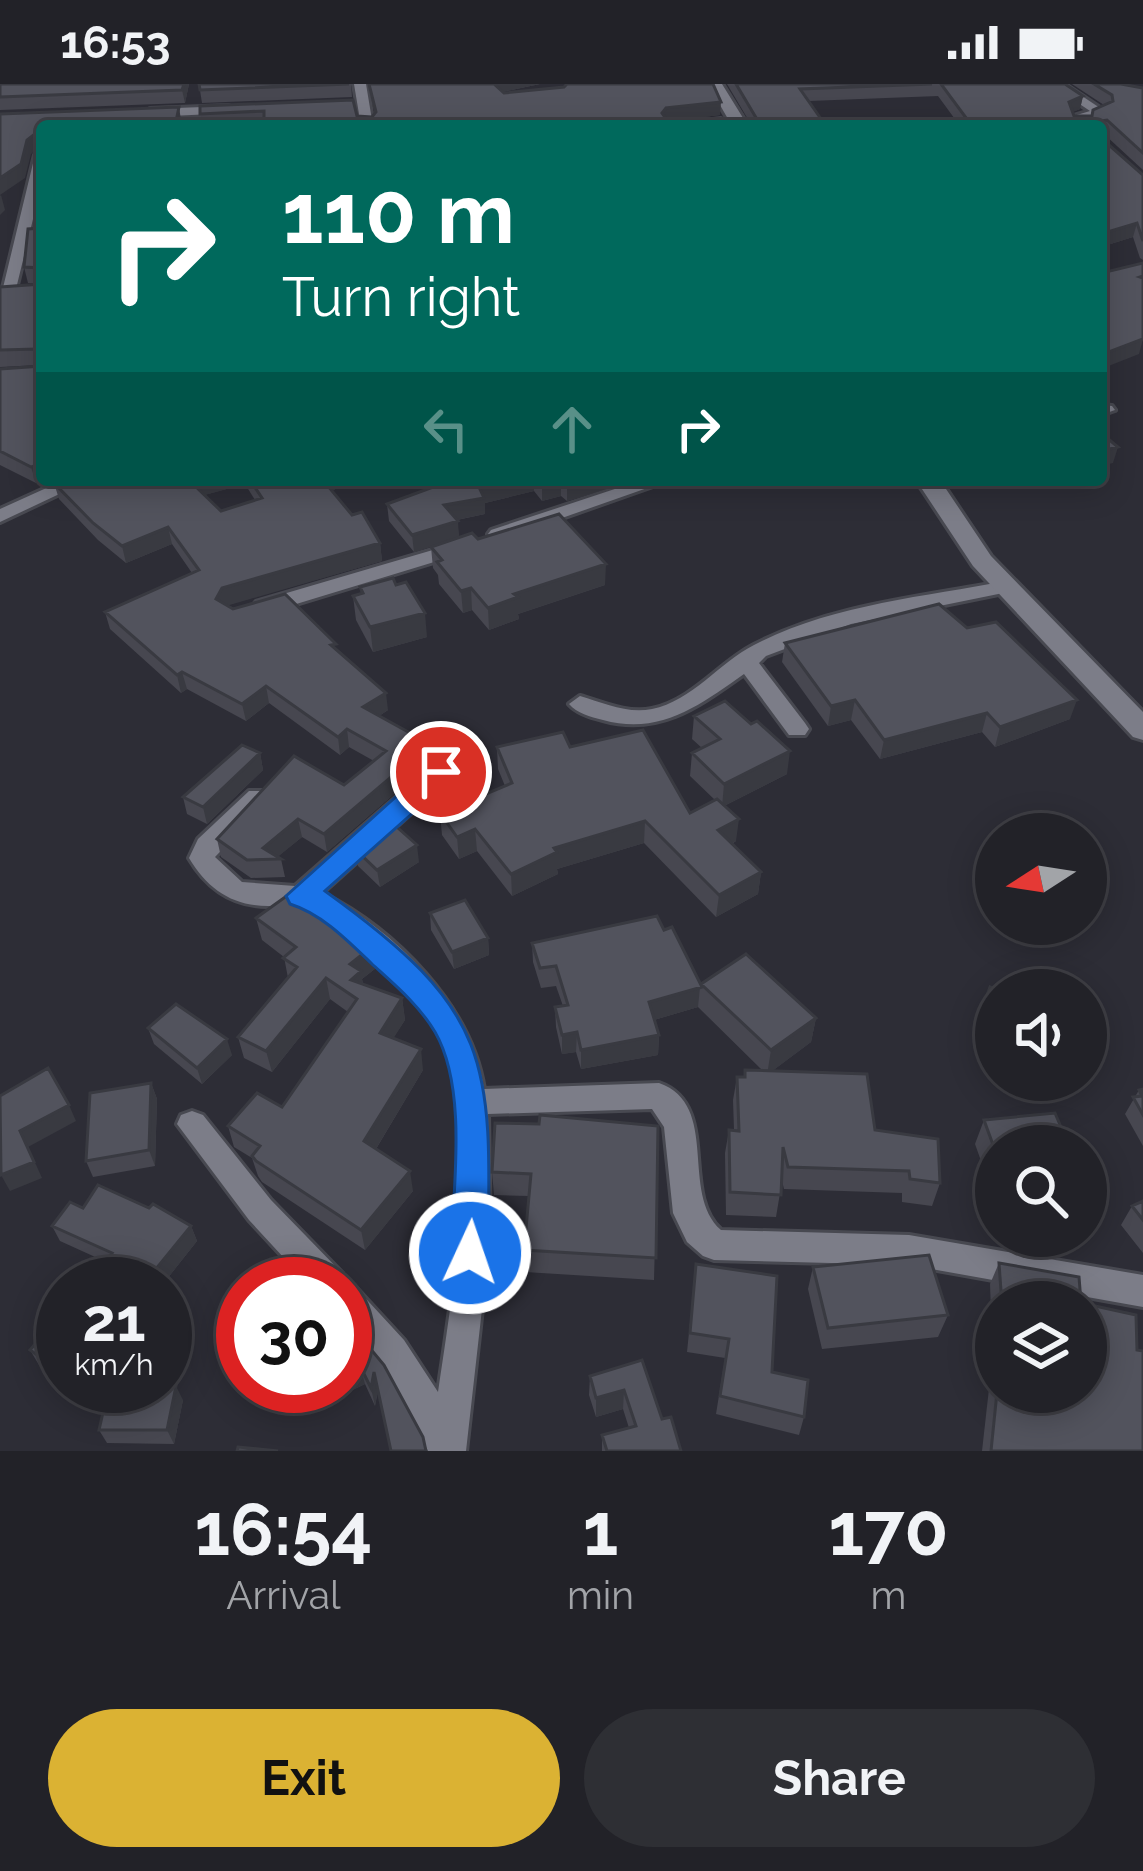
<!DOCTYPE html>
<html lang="en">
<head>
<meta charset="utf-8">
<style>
  :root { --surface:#222228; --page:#2e2f34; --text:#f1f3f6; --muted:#a2a4a8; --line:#3f3f45; --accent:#dbb233 }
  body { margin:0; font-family:Raleway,sans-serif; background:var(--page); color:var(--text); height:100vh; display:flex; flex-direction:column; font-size:45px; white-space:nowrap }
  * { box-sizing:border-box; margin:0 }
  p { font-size:39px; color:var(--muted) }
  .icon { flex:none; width:66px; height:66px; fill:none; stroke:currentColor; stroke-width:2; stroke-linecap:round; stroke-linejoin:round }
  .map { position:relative; height:1367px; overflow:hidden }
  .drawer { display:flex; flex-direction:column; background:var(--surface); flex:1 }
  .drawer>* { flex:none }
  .guide { position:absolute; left:36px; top:36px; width:1071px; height:366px; border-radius:12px; box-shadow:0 6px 30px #0003,0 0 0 3px var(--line); background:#00695c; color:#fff; overflow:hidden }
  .needle { width:78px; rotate:258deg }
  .fabs { position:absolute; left:975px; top:729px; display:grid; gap:24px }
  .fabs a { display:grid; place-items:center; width:132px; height:132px; border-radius:50%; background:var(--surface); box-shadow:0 6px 30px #0003,0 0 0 3px var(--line); font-size:60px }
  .speed { position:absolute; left:36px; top:1173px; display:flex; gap:24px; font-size:60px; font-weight:700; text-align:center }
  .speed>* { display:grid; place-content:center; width:156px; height:156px; border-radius:50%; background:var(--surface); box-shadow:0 6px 30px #0003,0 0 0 3px var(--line); line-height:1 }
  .speed small { font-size:30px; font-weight:400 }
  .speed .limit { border:18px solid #d22; background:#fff; color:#111 }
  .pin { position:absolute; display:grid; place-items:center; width:102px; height:102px; color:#fff; margin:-51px; border:6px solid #fff; border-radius:50%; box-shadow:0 3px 12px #0007 }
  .me { position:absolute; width:132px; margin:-66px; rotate:3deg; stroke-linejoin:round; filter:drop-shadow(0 0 9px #0008) }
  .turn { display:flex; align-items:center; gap:42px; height:252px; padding:0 48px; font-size:54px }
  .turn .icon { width:156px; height:156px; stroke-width:2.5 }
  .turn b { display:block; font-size:84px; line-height:102px }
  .lanes { display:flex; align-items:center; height:114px; padding:0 48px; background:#0003; justify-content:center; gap:60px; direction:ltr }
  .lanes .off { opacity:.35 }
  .eta { display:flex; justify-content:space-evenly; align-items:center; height:204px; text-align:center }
  .eta b { font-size:72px; font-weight:700; line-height:84px }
  .action { display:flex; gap:24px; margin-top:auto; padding:24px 48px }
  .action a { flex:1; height:138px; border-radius:72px; background:var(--accent); color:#111; font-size:48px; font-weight:700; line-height:138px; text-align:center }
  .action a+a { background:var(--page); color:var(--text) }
  .status { display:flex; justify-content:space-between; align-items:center; height:84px; padding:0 60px; background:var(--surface); direction:ltr }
  .status svg { height:33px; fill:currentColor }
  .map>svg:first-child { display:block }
</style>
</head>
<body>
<div class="status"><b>16:53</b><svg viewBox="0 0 49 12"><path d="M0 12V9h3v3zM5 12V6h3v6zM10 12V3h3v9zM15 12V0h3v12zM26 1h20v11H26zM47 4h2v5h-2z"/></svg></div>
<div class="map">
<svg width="1143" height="1367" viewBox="0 0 1143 1367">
  <rect width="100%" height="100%" fill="#2d2d36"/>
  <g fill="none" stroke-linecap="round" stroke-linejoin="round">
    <defs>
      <path id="minor" d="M354,0H366L373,42H361Z
        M1050,0H1064L1106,28L1083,37L1086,42H1073L1070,33L1090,27Z
        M229,22L233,29L150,33L144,29L150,25Z
        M721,35L727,39L725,42H666Z
        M42,67V98L15,209L1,212L35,71Z
        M1101,321L1112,322L1115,326L1101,331Z
        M64,396H89L0,438V425Z
        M642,396H670L505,454H491L488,450L491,446Z
        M460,458L467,460V468L270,528H256L252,523L256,518Z
        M1006,497L1016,503L1013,507L851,540L766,572L759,579L805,639L809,645L805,651H789L744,590C700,621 660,652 603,636C590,633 577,629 569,620L580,612C604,619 627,630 652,625C692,617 720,578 754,561C830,521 923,513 1006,497Z
        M441,680L450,682L453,688L450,694L322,809C395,846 471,922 484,1005L659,999C721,1021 679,1109 721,1146L909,1151L1143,1191V1223L909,1181L714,1176L703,1172L687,1158L673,1129L664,1043L652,1025L488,1030L490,1154L466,1367H428L392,1297L345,1240V1200H308L249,1136L177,1040L181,1031L192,1027L203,1031L271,1116L342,1189L346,1200L357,1205L404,1256L438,1308C452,1212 484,1031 436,944C418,912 387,886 360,864C343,851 326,834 308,826C296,820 284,822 271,822C234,823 208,806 189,774L198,755L249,707H267L270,713L267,719L215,773L242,798L295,802L432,682Z"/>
      <path id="secondary" d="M708,0H722L748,42H732Z
        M916,396H940L991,472L1143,628V656L1133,653L973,482Z"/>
    </defs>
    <use href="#minor" stroke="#484951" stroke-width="6"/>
    <use href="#secondary" stroke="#484951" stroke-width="6"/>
    <use href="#minor" fill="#7c7d88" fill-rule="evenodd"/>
    <use href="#secondary" fill="#7c7d88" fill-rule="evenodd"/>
  </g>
  <path fill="#474750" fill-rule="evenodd" d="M0,0H189L185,19L0,26Z
    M199,0H351L352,13L202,19Z
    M367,0H540L502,8L720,31L668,37L202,42L200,22L372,33L375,30Z
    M727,0H1065L1083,12L1080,25L1072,28L1074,32H1091L1104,21L1072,0H1121L1143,4V86L1104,50H1101V54L1143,91V176L1140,174L1133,153L1101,163V42H960L938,12L809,17L826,42H752Z
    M41,144L42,396L36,399L0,381V285L41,282V281L0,283V203L41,200L28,199L24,183Z
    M59,396H350L332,407L352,431L380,459L382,477L227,521L336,566L388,626L379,632L430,660L431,678L327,768L302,753L277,773L281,775L285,793L251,794L221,773L217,755L344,701L374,677L349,663L340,671L269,619L246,637L187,605L181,609L110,545L105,528L192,489L172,460L126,479L98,456L59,415L54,399ZM245,400L255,416L221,427L204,411Z
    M445,396H636L567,417L561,412L542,417L534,407L485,419V430L457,436L459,454L478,455L605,501L518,530L519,535L489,546L472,526L463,529L439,500L438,491L433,484L431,463L436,461L414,468L389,437L387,420L447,399Z
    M360,503L427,553L373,568L356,536L353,512L361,510Z
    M785,559L1070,635L995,663L982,648L880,675L851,636L828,642L782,578Z
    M694,632L787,690L724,722L736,757L732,760L761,788L758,810L716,833L644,759L557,785L558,790L512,812L477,767L459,775L442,751L440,729L505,702L498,685L497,663H570L690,729L715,716L690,692L692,669L702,664L692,655Z
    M260,669L263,686L207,740L187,730L183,713Z
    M356,766L419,778L380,803L358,782Z
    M430,829L488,854L489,871L454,885L431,846Z
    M256,834L373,862L376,884L362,895L363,900L402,914L405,936L393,954L423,986L376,1065L413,1107L365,1166L262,1098L258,1092L252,1074L234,1063L228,1042L282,1023L348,928L330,915L272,988L244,974L238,953L288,894L284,873L262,856Z
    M664,846L701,901L816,934L811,958L772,987L875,1046L940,1099L932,1122L902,1118V1109L784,1105L782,1097L776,1133L726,1131L725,1069L729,1046H734L733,1016L737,993H744L745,986H762L698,923L654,936L659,951L658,971L581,985L576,968L562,970L556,943L555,923L563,922L556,902L541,904L533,878L532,859Z
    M990,903L996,906V949L976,941Z
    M148,944L232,971L202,1000L154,960Z
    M151,999L157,1015L155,1082L93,1093L86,1077Z
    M1143,1005V1062L1125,1030L1139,1006Z
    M984,1036L996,1062V1119L975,1060Z
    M658,1042L654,1196L525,1188L524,1166L529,1112L494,1111L492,1088Z
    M1086,1103L1098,1133L1086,1156L1012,1164L1008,1152H1086Z
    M1143,1117V1169L1121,1141L1132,1122Z
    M83,1124L191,1142L197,1157L163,1200H85L104,1177L60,1157L52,1142Z
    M999,1179L1081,1218H996V1229L991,1228L990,1200Z
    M696,1180L804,1333L799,1351L716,1330L725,1274L687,1268Z
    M813,1183L948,1231L938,1253L822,1265L808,1205Z
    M63,1227V1297L39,1281L30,1266Z
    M345,1241L378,1307L375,1322L365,1300L330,1317L325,1302H345Z
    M996,1242V1308L1137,1266L1143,1367H982Z
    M642,1276L662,1335L681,1367H602V1351L629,1344L623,1325L596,1333L589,1311L590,1292Z
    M183,1316L174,1360L107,1359L99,1346Z"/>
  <path fill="#393a41" d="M184,0H189L185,19L182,6Z
    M494,0H540L497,9Z
    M1083,12L1080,25L1066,31L1069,18Z
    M721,18L720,31L665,38L662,29L666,24Z
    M179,23L181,36L180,42H175Z
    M36,49L40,63L31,70L25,94L0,111V94L27,56Z
    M1,111L5,126L0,131V112Z
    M1137,139L1133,153L1101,163V150Z
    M1143,255L1139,270L1101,285V271Z
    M1118,363L1113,379L1101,382V367Z
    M42,380V396H48L36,399L31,383Z
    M194,396H244L245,400L194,414L190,397Z
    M322,396H350L325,411Z
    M510,396H534V407L485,419V430L446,438L444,421L479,403Z
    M561,396V412L542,417V400Z
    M581,396H636L567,417V400Z
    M458,437L459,454L414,468L412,451Z
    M168,443L172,460L126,479L122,462Z
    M380,459L382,477L226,522L216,515L222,504Z
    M606,480L605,501L518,530L519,535L489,546L488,524L514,510Z
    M471,504L472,526L463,529L461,507Z
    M425,529L427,553L373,568L370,543Z
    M182,588L187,605L181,609L177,591Z
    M266,602L269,619L246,637L242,620Z
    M386,609L388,626L365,641L363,623Z
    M855,616L851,636L828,642L831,622Z
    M1077,616L1070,635L995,663L1000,643Z
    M987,629L982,648L880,675L884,656Z
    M347,645L349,663L340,671L338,653Z
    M430,660L431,678L327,768L324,750Z
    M790,667L787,690L722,723L724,700Z
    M260,669L263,686L207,740L203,723Z
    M298,735L302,753L274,776L263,764Z
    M739,735L736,757L716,768L718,746Z
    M645,737L644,759L557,785L558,790L512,812L511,790L554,764Z
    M475,745L477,767L459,775L457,753Z
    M417,761L419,778L380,803L377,786Z
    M761,788L758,810L716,833L719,811Z
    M488,854L489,871L454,885L452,868Z
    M373,862L376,884L362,895L364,909L354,914L350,880Z
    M326,894L330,915L272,988L266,967Z
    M700,903L698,923L647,938L649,918Z
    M402,914L405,936L383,971L380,949Z
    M816,934L811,958L767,991L771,966Z
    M577,948L576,968L562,970V951Z
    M659,951L658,971L581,985V966Z
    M227,955L232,971L202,1000L197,984Z
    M421,965L423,986L368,1078L364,1057Z
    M151,999L157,1015L155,1082L149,1066Z
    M69,1021L76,1037L28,1063L42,1094L10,1107L1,1091L20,1047Z
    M410,1087L413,1107L365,1166L361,1146Z
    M191,1142L197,1157L163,1200H155L151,1191Z
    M145,1187L151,1200H135Z
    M360,1282L365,1300L330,1317L326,1302H345V1289Z
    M374,1288L378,1306L375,1322L371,1304Z
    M176,1302L183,1316L174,1360L167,1346Z
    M624,1306L623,1325L596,1333V1314Z"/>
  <path fill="#52535d" stroke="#393a41" stroke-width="3" d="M0,0H184L182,6L0,13Z
    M199,0H349L200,6Z
    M369,0H494L504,9L564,3L567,0H713L721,18L666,24L662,29L671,42H264V27L200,30V22L353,16L357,32L372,33L376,28Z
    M736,0H932L800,5L826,42H761Z
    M941,0H1065L1083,12L1069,18L1074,32H1092L1093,26L1113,17L1112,11L1094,0H1121L1143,4V69L1107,36L1101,37V54L1143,91V157L1137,139L1101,150V42H972Z
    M179,23L175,42H42V53L36,49L27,56L21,80L0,94V30Z
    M42,142V269L37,265L0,266V203L41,200V184L24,183L28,145L41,144Z
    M1143,179V192L1140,193L1143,194V255L1101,271V185L1106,188Z
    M42,269V380L31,383L0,367V285L41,282Z
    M1101,349L1118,363L1101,367Z
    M59,396H194L190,397L221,427L262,414L250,396H323L352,431L362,428L380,459L222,504L216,515L233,525L285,510L336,560L331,561L386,609L363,623L430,660L324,750L298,735L263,764L281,775L247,776L217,755L294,672L344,701L386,667L347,645L338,653L266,602L242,620L182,588L177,591L105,528L199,486L168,443L122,462L93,439L54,399Z
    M452,396H510L479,403L484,414L444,421L458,437L412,451L387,420Z
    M559,430L606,480L514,510L518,513L488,524L471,504L461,507L437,478L442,476L431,463L472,449L478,455Z
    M393,494L396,501L406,498L425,529L370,543L353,512L363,509L360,503Z
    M939,520L967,544L996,538L1077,616L1000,643L987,629L884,656L855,616L831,622L785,559Z
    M725,617L751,640L757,637L790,667L724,700L692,669L720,655L694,632Z
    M643,646L690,729L717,715L739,735L718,746L761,788L719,811L645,737L554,764L557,768L511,790L475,745L457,753L440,729L512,699L497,663L563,648L570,663Z
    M242,661L260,669L203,723L183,713Z
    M389,736L417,761L377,786L356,766Z
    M295,806L328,825L373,862L350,880L361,887L351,896L402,914L380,949L421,965L364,1057L410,1087L361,1146L256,1077L252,1072L260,1062L228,1042L257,1009L282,1023L357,915L326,894L266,967L238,953L297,883L283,874L296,863L256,834Z
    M465,816L488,854L452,868L430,829Z
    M657,832L664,846L672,843L702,903L649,918L659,951L581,966L577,948L562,951L555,923L568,921L556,882L540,884L532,859Z
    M746,870L816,934L771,966L701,900Z
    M990,903L997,906L996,930L982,925Z
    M176,920L227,955L197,984L148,944Z
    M48,984L69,1021L20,1047L34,1078L1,1091L0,1012Z
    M745,986L867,990L875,1046L938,1055L940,1099L910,1095L909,1087L788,1083L783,1063L781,1111L730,1108L729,1046L739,1047L737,993H745Z
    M151,999L149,1066L86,1077L90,1009Z
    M1143,1005V1031L1133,1013L1142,1012L1139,1006Z
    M1055,1029L1069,1062H996V1069L984,1036Z
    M540,1031L658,1042L656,1174L524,1166L531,1090L492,1088L495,1039L539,1040Z
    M98,1101L149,1124L153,1120L191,1142L151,1191L145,1187L135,1200H85L112,1169L52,1142L70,1118L83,1124Z
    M1086,1103L1098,1133L1086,1134Z
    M1143,1117V1136L1132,1122Z
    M929,1171L948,1231L828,1244L813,1183Z
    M999,1179L1079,1193L1081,1218H1006L1007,1208L1001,1207Z
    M696,1180L777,1192L772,1288L808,1296L804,1333L720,1312L729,1255L690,1249Z
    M1086,1220L1136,1231L1137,1266L1143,1267V1367H991L997,1308H1086Z
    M63,1227V1289L30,1266Z
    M349,1239L384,1281L423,1353L426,1367H391L374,1288L371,1304L360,1282L345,1289V1241Z
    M642,1276L662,1335L671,1333L681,1367H607L602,1351L636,1342L624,1306L596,1314L590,1292Z
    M109,1302H176L167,1346H99Z
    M238,1363L278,1367H237Z"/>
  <path fill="#1a73e8" stroke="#114b97" stroke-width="3" d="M441,678L451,681L455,688L451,695L325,807C492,927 492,974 488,1169L483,1182L470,1187L456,1182L451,1169C453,1106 468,1005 435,948C419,921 395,901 372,880C348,857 322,830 290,820L286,812L431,681Z"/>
</svg>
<div class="fabs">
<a><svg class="needle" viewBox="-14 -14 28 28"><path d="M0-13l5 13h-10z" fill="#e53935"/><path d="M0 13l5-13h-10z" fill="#a2a4a8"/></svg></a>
<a><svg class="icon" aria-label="sound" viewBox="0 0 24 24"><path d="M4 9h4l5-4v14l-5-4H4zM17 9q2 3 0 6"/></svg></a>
<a><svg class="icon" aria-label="search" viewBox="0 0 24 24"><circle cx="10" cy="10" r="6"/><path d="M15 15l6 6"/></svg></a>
<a><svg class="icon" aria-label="layers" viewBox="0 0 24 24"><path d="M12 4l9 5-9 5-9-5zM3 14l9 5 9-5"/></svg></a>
</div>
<div class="speed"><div>21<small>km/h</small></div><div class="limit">30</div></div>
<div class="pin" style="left:441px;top:688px;background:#d93025"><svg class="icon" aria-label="arrive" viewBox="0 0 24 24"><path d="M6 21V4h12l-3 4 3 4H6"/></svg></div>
<svg class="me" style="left:470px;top:1169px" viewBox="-20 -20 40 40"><circle r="17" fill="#1a73e8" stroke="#fff" stroke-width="3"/><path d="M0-11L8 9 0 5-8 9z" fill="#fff"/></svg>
<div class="guide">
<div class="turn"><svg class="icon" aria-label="right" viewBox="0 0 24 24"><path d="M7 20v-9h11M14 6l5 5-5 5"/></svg><div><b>110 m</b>Turn right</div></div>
<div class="lanes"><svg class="icon off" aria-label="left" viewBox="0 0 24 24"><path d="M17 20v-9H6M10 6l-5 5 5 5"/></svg><svg class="icon off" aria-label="ahead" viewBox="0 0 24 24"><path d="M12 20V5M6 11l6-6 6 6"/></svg><svg class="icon" aria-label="right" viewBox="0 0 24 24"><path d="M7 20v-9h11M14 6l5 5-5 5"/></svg></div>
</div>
</div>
<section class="drawer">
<div class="eta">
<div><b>16:54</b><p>Arrival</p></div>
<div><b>1</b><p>min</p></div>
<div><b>170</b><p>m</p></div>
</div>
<div class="action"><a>Exit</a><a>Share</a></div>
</section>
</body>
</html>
